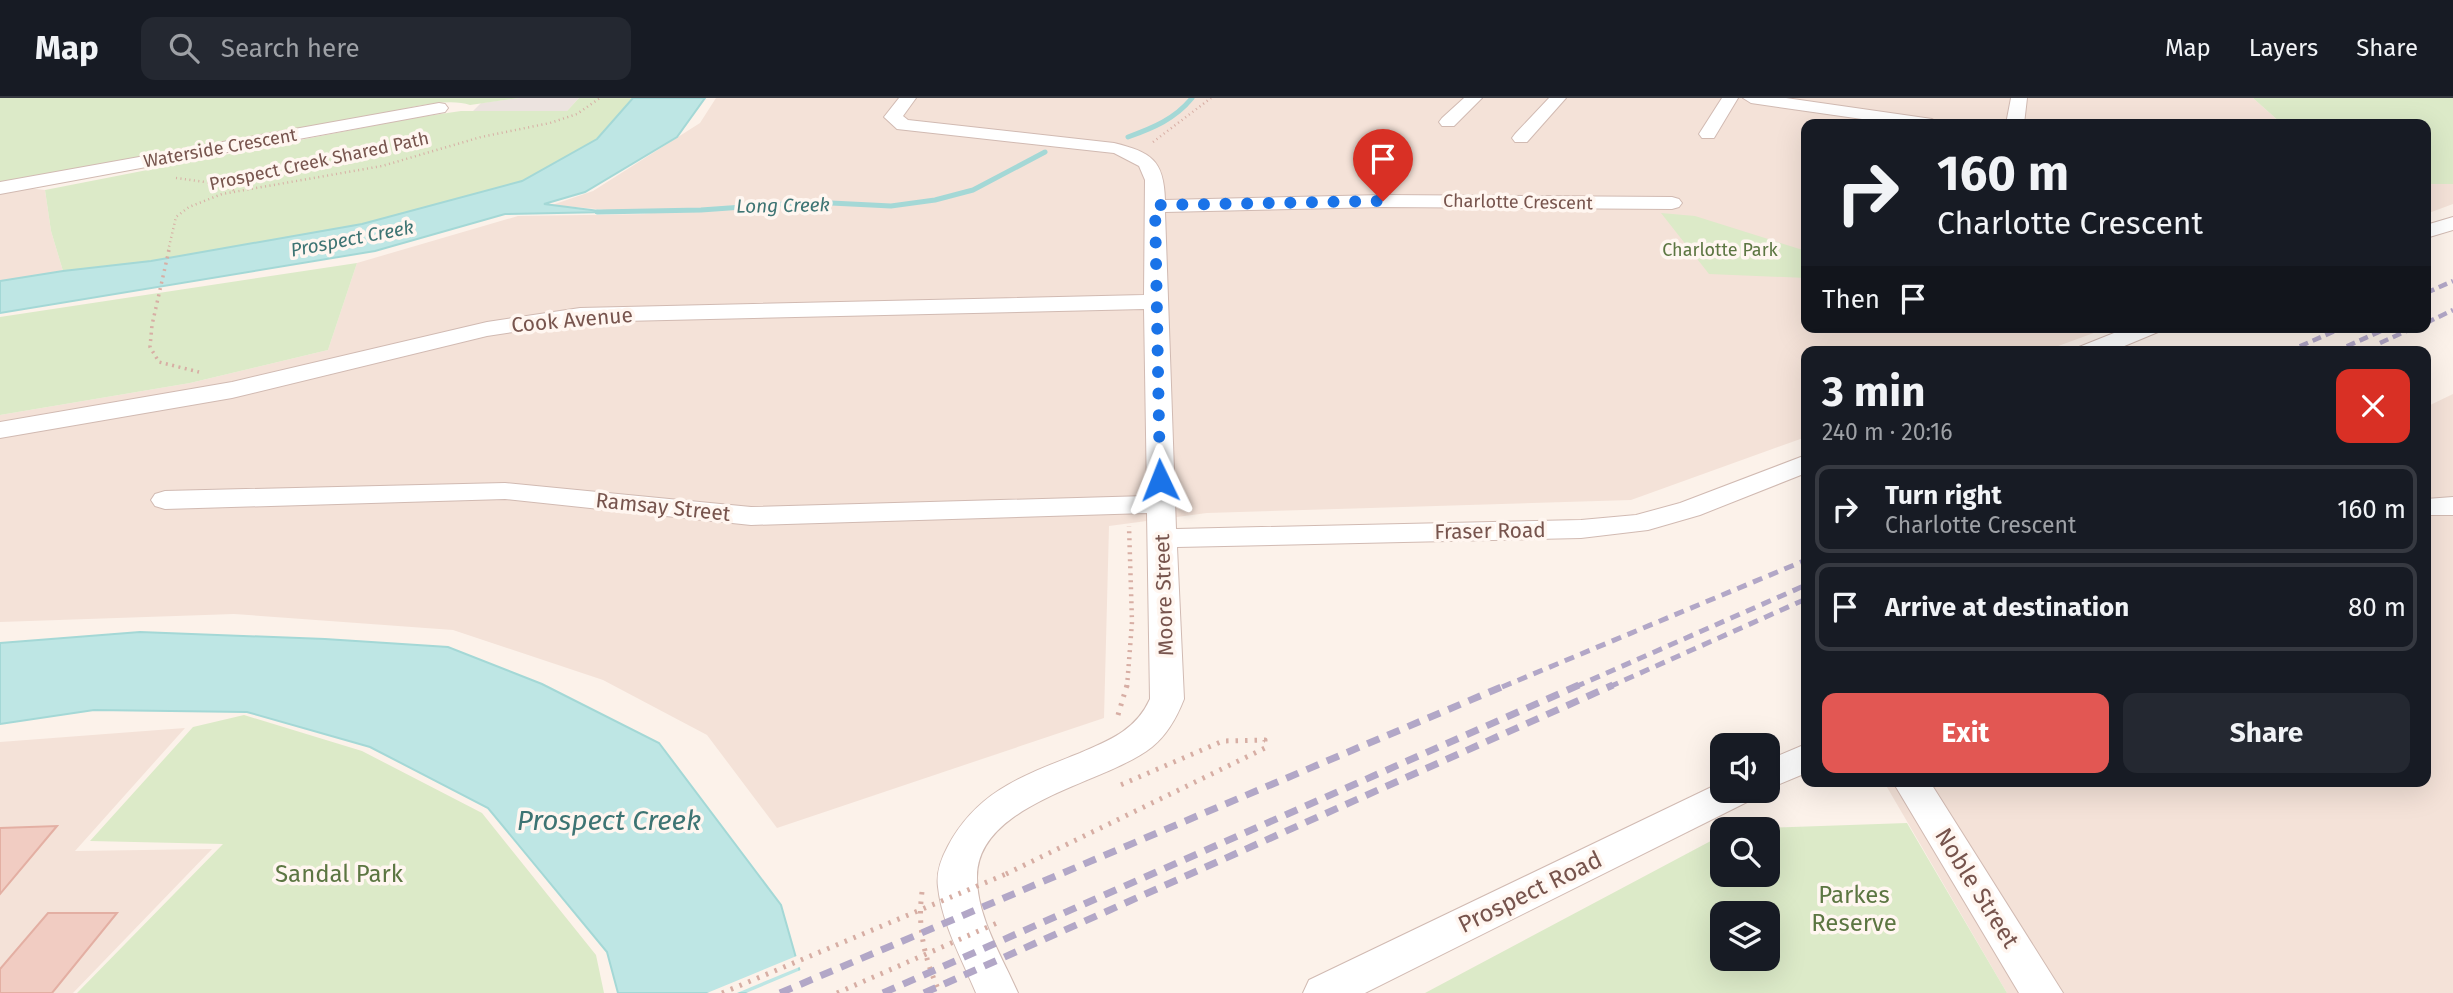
<!DOCTYPE html>
<html lang="en">
<head>
<meta charset="utf-8">
<style>
  :root { --surface:#171b24; --page:#242831; --text:#f1f3f6; --muted:#9ea1a6; --line:#363941; --accent:#e25753 }
  body { margin:0; font-family:"Fira Sans",sans-serif; background:var(--page); color:var(--text); height:100vh; display:flex; flex-direction:column; font-size:26px; white-space:nowrap }
  * { box-sizing:border-box; margin:0 }
  p { font-size:23px; color:var(--muted) }
  .icon { flex:none; width:38px; height:38px; fill:none; stroke:currentColor; stroke-width:2; stroke-linecap:round; stroke-linejoin:round }
  .map { position:relative; flex:1; overflow:hidden }
  .sheet { position:absolute; left:1801px; top:248px; width:630px; height:441px; display:flex; flex-direction:column; background:var(--surface); border-radius:14px; box-shadow:0 7px 28px #0002 }
  .sheet>* { flex:none }
  .guide { position:absolute; left:1801px; top:21px; width:630px; height:214px; border-radius:14px; box-shadow:0 7px 28px #0002; background:#171b24; color:var(--text); overflow:hidden }
  .fabs { position:absolute; left:1710px; top:635px; display:grid; gap:14px }
  .fabs a { display:grid; place-items:center; width:70px; height:70px; border-radius:14px; background:var(--surface); box-shadow:0 7px 28px #0002; font-size:35px }
  .pin { position:absolute; display:grid; place-items:center; width:60px; height:60px; color:#fff; margin:-72px -30px; border-radius:50% 50% 50% 0; rotate:-45deg; box-shadow:0 0 7px #0007 }
  .pin .icon { rotate:45deg }
  .me { position:absolute; width:77px; margin:-38px; rotate:358deg; stroke-linejoin:round; filter:drop-shadow(0 0 5px #0008) }
  .turn { display:flex; align-items:center; gap:24px; height:147px; padding:0 21px; font-size:32px }
  .turn .icon { width:91px; height:91px; stroke-width:2.5 }
  .turn b { display:block; font-size:49px; line-height:60px }
  .then { display:flex; align-items:center; height:66px; padding:0 21px; background:#0003; gap:14px; font-size:26px }
  .round { display:grid; place-items:center; flex:none; width:74px; height:74px; border-radius:14px; background:var(--page) }
  .headline { display:flex; align-items:center; justify-content:space-between; height:119px; padding:0 21px }
  h1 { font-size:42px; font-weight:700; line-height:52px }
  .cta { display:flex; gap:14px; margin-top:auto; padding:14px 21px }
  .cta a { flex:1; height:80px; border-radius:14px; background:var(--accent); color:#fff; font-size:28px; font-weight:700; line-height:80px; text-align:center }
  .cta a+a { background:var(--page); color:var(--text) }
  ul { padding:0; list-style:none }
  li { display:flex; align-items:center; gap:21px; height:88px; margin:0 14px 10px; padding:0 7px; border:4px solid var(--line); border-radius:14px }
  li div { flex:1 }
  li b { display:block; font-size:26px }
  li em { font-style:normal }
  header { display:flex; align-items:center; gap:42px; box-sizing:border-box; height:98px; padding:0 35px; background:var(--surface); border-bottom:2px solid var(--line) }
  header strong { font-size:33px }
  nav { display:flex; gap:38px; margin-inline-start:auto; font-size:24px }
  .search { width:490px; height:63px; background:var(--page); display:flex; align-items:center; gap:18px; box-sizing:border-box; padding:0 24px; border-radius:14px; color:var(--muted); font-size:26px }
  .map>svg:first-child { display:block }
</style>
</head>
<body>
<header>
<strong>Map</strong>
<div class="search"><svg class="icon" aria-label="search" viewBox="0 0 24 24"><circle cx="10" cy="10" r="6"/><path d="M15 15l6 6"/></svg>Search here</div>
<nav><a>Map</a><a>Layers</a><a>Share</a></nav>
</header>
<div class="map">
<svg width="2453" height="895" viewBox="0 0 2453 895">
  <rect width="100%" height="100%" fill="#fcf2ea"/>
  <path fill="#f4e2d8" d="M716,0H2253L2282,26H1806V229H2110L2042,254H1806V339L1631,402L1207,415L1109,428L1104,620L777,730L707,637L603,582L453,532L234,516L0,524V317L190,285L328,252L357,165L518,118L652,116L552,107L593,93L700,25Z
    M2426,86H2453V106L2426,116Z
    M0,87L45,92L51,133L63,173L0,183Z
    M2453,296V895H2007L1884,684H2426V309Z
    M185,630L75,753L212,751L73,895H0V644Z"/>
  <path fill="#ece3df" d="M519,0H579L567,13H473L481,5Z"/>
  <path fill="#dceac8" fill-rule="evenodd" d="M0,0H519L470,7C451,0 413,8 392,14L0,86Z
    M579,0H633L632,4L597,41L522,83L362,126L151,163L63,173L51,133L45,92L413,20L461,13H567Z
    M2253,0H2453V86H2426V26H2282Z
    M1661,115L1695,118L1806,153V180L1709,176Z
    M357,165L328,252L190,285L0,317V219Z
    M244,617L362,653L482,715L596,857L604,895H77L223,746L90,743L193,629Z
    M1907,725L2007,895H1425L1722,737V777H1768V732L1732,731ZM1722,816H1768V861H1722Z"/>
  <path fill="#bee6e4" stroke="#a4d8d6" stroke-width="2" d="M633,0H705L677,39L585,94L544,106L607,114L505,116L375,153L0,215V183L63,173L151,163L362,126L522,83L597,41Z
    M140,534L325,541L448,549L542,586L659,645L781,807L806,895H618L607,854L488,710L370,649L247,614L94,612L0,626V545Z"/>
  <path fill="#fcf2ea" d="M799,857L802,868L737,895H707Z
    M803,871L810,895H746Z"/>
  <g fill="none" stroke-linecap="round" stroke-linejoin="round">
    <path stroke="#a4d8d6" stroke-width="5" d="M1128,39C1153,30 1175,21 1192,0
      M597,114L701,112L811,104L891,108L935,102L973,92L1045,54"/>
  </g>
  <path fill="#f1ccc2" stroke="#e3afa3" stroke-width="2" d="M57,728L0,796V730Z
    M48,815H117L52,895H0V871Z"/>
  <g fill="none" stroke-linecap="round" stroke-linejoin="round">
    <defs>
      <path id="minor" d="M899,0H916L903,18L908,22L1114,45C1151,54 1164,62 1165,102L1383,97L1672,99L1679,101L1682,105L1679,109L1672,111L1383,109L1165,114L1176,431L1581,422L1636,417L1680,405L1806,357V375L1700,417L1648,432L1581,440L1177,449L1184,601C1177,619 1167,637 1152,649C1106,686 976,704 977,780C977,820 1003,860 1018,895H976C962,861 942,826 938,789C936,774 941,761 948,748C978,692 1025,677 1080,655C1110,642 1136,632 1150,601L1147,415L751,427L505,401L165,411L155,408L151,402L155,396L165,393L505,385L751,409L1147,398L1144,211L580,224L487,238L232,300L0,340V324L232,284L487,224L580,210L1144,197L1145,82L1139,68L1114,55L897,31L884,19Z
        M1464,0H1482L1454,28H1442L1439,24L1442,20Z
        M1549,0H1566L1527,44H1515L1512,40L1515,36Z
        M1722,0H1738L1714,40H1702L1699,36Z
        M1743,0H1786L1932,21L1941,26H1897L1751,5Z
        M2011,0H2027L2024,26H2006Z
        M439,5L445,6L448,10L445,14L0,96V84Z
        M2453,119V132L2426,140V127Z
        M2129,229H2162L2158,234L2110,254H2076L2079,249Z
        M2453,399V417H2426V401Z
        M1806,646V675L1768,691V662Z
        M1722,684V693H1754L1749,703L1365,895H1303L1309,882Z
        M1893,684H1930L2063,895H2019Z"/>
    </defs>
    <use href="#minor" stroke="#d1bab2" stroke-width="2"/>
    <path stroke="#d7aea4" stroke-width="2.5" stroke-dasharray="1 3.5" stroke-linecap="butt" d="M1153,44L1211,0
      M176,80L220,86L235,93
      M168,153L176,119L189,109L222,96L382,68L481,39L550,25L577,16L600,0"/>
    <path stroke="#d7aea4" stroke-width="3.5" stroke-dasharray="2 4.5" stroke-linecap="butt" d="M169,152L152,227L150,249L159,264L199,274"/>
    <path stroke="#d7aea4" stroke-width="4.5" stroke-dasharray="2 5" stroke-linecap="butt" d="M1127,589L1132,524L1129,428"/>
    <path stroke="#d7aea4" stroke-width="5" stroke-dasharray="2.5 7" stroke-linecap="butt" d="M1118,617L1127,587
      M1006,776L1265,650V642L1223,643L1118,688
      M922,794C917,830 925,863 940,895"/>
    <use href="#minor" fill="#fff" fill-rule="evenodd"/>
    <path stroke="#b2a7c7" stroke-width="4.5" stroke-dasharray="9 5" stroke-linecap="butt" d="M2426,195L2453,183
      M2426,225L2453,212
      M2380,245L2415,229
      M2287,254L2344,229
      M2334,254L2390,229"/>
    <path stroke="#b2a7c7" stroke-width="5" stroke-dasharray="10 7" stroke-linecap="butt" d="M1502,589L1806,462
      M1575,589L1806,487
      M1609,589L1806,501"/>
    <path stroke="#b2a7c7" stroke-width="7" stroke-dasharray="13 9" stroke-linecap="butt" d="M780,895L1506,587
      M883,895L1579,587
      M924,895L1613,587"/>
    <path stroke="#d7aea4" stroke-width="5" stroke-dasharray="2.5 7" stroke-linecap="butt" d="M722,895L1006,776
      M837,895L997,825"/>
  </g>
  <g fill="none" stroke-linecap="round" stroke-linejoin="round">
    <path stroke="#1a73e8" stroke-width="12" stroke-dasharray="0 21.6" d="M1160,382L1155,107L1383,103"/>
  </g>
  <g text-anchor="middle" stroke-width="7" stroke-linejoin="round" paint-order="stroke">
    <g font-size="18" fill="#77544d" stroke="#fff6f0">
      <text transform="translate(220 50) rotate(-10)" y="6">Waterside Crescent</text>
      <text transform="translate(319 63) rotate(-12)" y="6">Prospect Creek Shared Path</text>
      <text transform="translate(1518 104) rotate(1)" y="6">Charlotte Crescent</text>
    </g>
    <g font-size="18" fill="#5c7642" stroke="#fff6f0">
      <text x="1720" y="158">Charlotte Park</text>
    </g>
    <g font-size="19" font-style="italic" fill="#3d7473" stroke="#fff6f0">
      <text transform="translate(783 107) rotate(-1)" y="7">Long Creek</text>
      <text transform="translate(352 140) rotate(-11)" y="7">Prospect Creek</text>
    </g>
    <g font-size="21" fill="#77544d" stroke="#fff6f0">
      <text transform="translate(572 222) rotate(-5)" y="7">Cook Avenue</text>
      <text transform="translate(663 409) rotate(6)" y="7">Ramsay Street</text>
      <text transform="translate(1490 433) rotate(-1)" y="7">Fraser Road</text>
      <text transform="translate(1164 497) rotate(-92)" y="7">Moore Street</text>
    </g>
    <g font-size="24" fill="#5c7642" stroke="#fff6f0">
      <text x="339" y="784">Sandal Park</text>
      <text x="1854" y="805">Parkes<tspan x="1854" dy="28">Reserve</tspan></text>
    </g>
    <g font-size="24" fill="#77544d" stroke="#fff6f0">
      <text transform="translate(1977 790) rotate(58)" y="8">Noble Street</text>
      <text transform="translate(1530 794) rotate(-26)" y="8">Prospect Road</text>
    </g>
    <g font-size="28" font-style="italic" fill="#3d7473" stroke="#fff6f0">
      <text x="609" y="732">Prospect Creek</text>
    </g>
  </g>
</svg>
<div class="fabs">
<a><svg class="icon" aria-label="sound" viewBox="0 0 24 24"><path d="M4 9h4l5-4v14l-5-4H4zM17 9q2 3 0 6"/></svg></a>
<a><svg class="icon" aria-label="search" viewBox="0 0 24 24"><circle cx="10" cy="10" r="6"/><path d="M15 15l6 6"/></svg></a>
<a><svg class="icon" aria-label="layers" viewBox="0 0 24 24"><path d="M12 4l9 5-9 5-9-5zM3 14l9 5 9-5"/></svg></a>
</div>
<div class="pin" style="left:1383px;top:103px;background:#d93025"><svg class="icon" aria-label="arrive" viewBox="0 0 24 24"><path d="M6 21V4h12l-3 4 3 4H6"/></svg></div>
<svg class="me" style="left:1160px;top:382px" viewBox="-20 -20 40 40"><path d="M0-17L14 15 0 8-14 15z" fill="#1a73e8" stroke="#fff" stroke-width="4"/></svg>
<div class="guide">
<div class="turn"><svg class="icon" aria-label="right" viewBox="0 0 24 24"><path d="M7 20v-9h11M14 6l5 5-5 5"/></svg><div><b>160 m</b>Charlotte Crescent</div></div>
<div class="then">Then<svg class="icon" aria-label="arrive" viewBox="0 0 24 24"><path d="M6 21V4h12l-3 4 3 4H6"/></svg></div>
</div>
<section class="sheet">
<div class="headline"><div><h1>3 min</h1><p>240 m · 20:16</p></div><a class="round" style="background:#d93025;color:#fff"><svg class="icon" aria-label="close" viewBox="0 0 24 24"><path d="M6 6l12 12M18 6L6 18"/></svg></a></div>
<ul>
<li><svg class="icon" aria-label="right" viewBox="0 0 24 24"><path d="M7 20v-9h11M14 6l5 5-5 5"/></svg><div><b>Turn right</b><p>Charlotte Crescent</p></div><em>160 m</em></li>
<li><svg class="icon" aria-label="arrive" viewBox="0 0 24 24"><path d="M6 21V4h12l-3 4 3 4H6"/></svg><div><b>Arrive at destination</b></div><em>80 m</em></li>
</ul>
<div class="cta"><a>Exit</a><a>Share</a></div>
</section>
</div>
</body>
</html>
